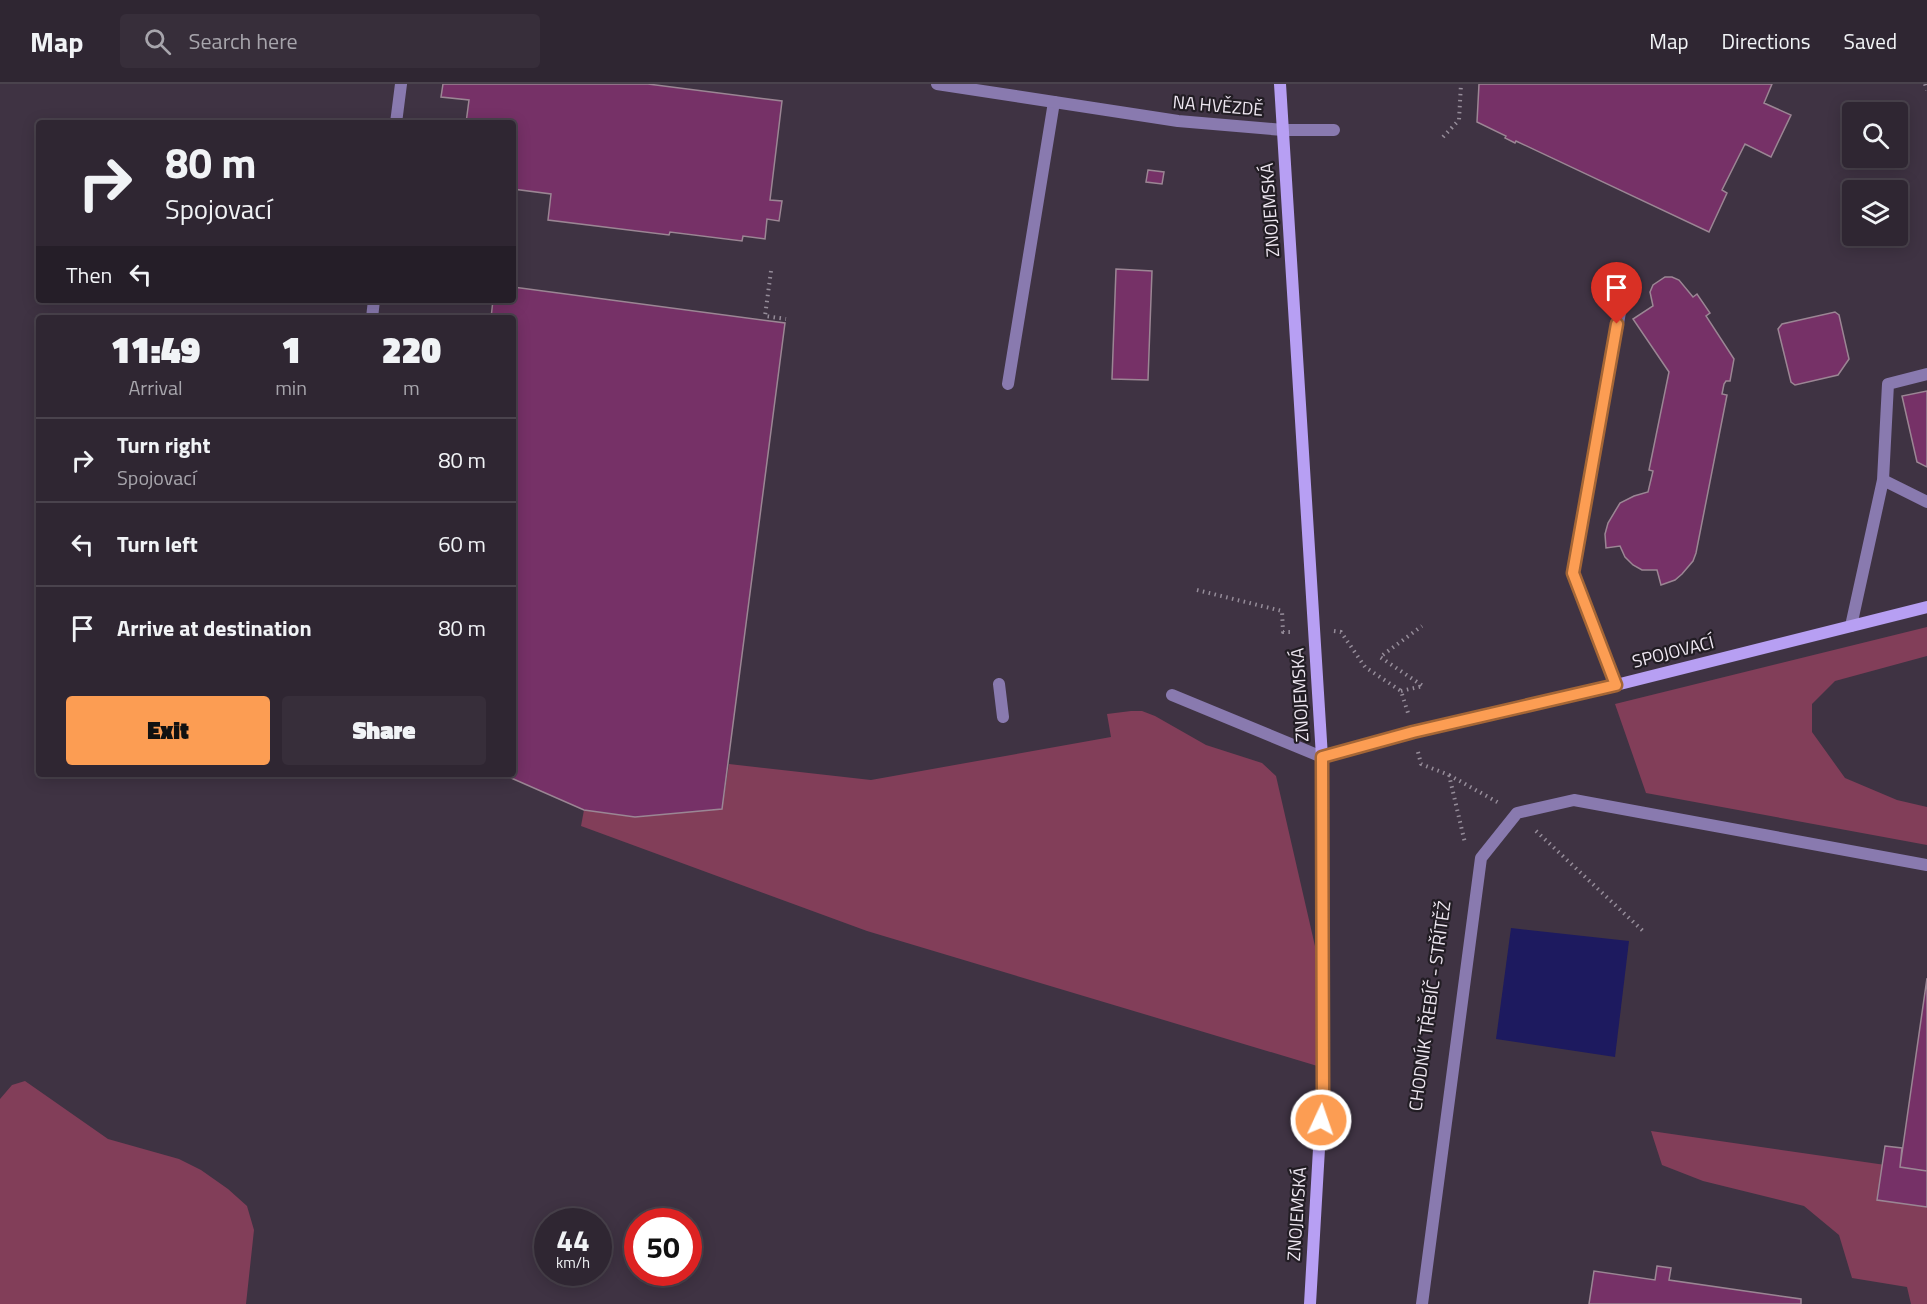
<!DOCTYPE html>
<html lang="en">
<head>
<meta charset="utf-8">
<style>
  :root { --surface:#2f2632; --page:#372e3a; --text:#f1f3f6; --muted:#a7a5ac; --line:#4a434d; --accent:#fc9d53 }
  body { margin:0; font-family:"Titillium Web",sans-serif; background:var(--page); color:var(--text); height:100vh; display:flex; flex-direction:column; font-size:22px; white-space:nowrap }
  * { box-sizing:border-box; margin:0 }
  p { font-size:20px; color:var(--muted) }
  .icon { flex:none; width:33px; height:33px; fill:none; stroke:currentColor; stroke-width:2; stroke-linecap:round; stroke-linejoin:round }
  .map { position:relative; flex:1; overflow:hidden }
  .details { position:absolute; left:36px; top:231px; width:480px; height:462px; display:flex; flex-direction:column; background:var(--surface); border-radius:6px; box-shadow:0 3px 15px #0003,0 0 0 2px var(--line) }
  .details>* { flex:none }
  .hud { position:absolute; left:36px; top:36px; width:480px; height:183px; border-radius:6px; box-shadow:0 3px 15px #0003,0 0 0 2px var(--line); background:#2f2632; color:var(--text); overflow:hidden }
  .controls { position:absolute; left:1842px; top:18px; display:grid; gap:12px }
  .controls a { display:grid; place-items:center; width:66px; height:66px; border-radius:6px; background:var(--surface); box-shadow:0 3px 15px #0003,0 0 0 2px var(--line); font-size:30px }
  .speed { position:absolute; left:534px; top:1124px; display:flex; gap:12px; font-size:30px; font-weight:700; text-align:center }
  .speed>* { display:grid; place-content:center; width:78px; height:78px; border-radius:50%; background:var(--surface); box-shadow:0 3px 15px #0003,0 0 0 2px var(--line); line-height:1 }
  .speed small { font-size:15px; font-weight:400 }
  .speed .limit { border:9px solid #d22; background:#fff; color:#111 }
  .pin { position:absolute; display:grid; place-items:center; width:51px; height:51px; color:#fff; margin:-62px -26px; border-radius:50% 50% 50% 0; rotate:-45deg; box-shadow:0 0 6px #0007 }
  .pin .icon { rotate:45deg }
  .me { position:absolute; width:66px; margin:-33px; rotate:3deg; stroke-linejoin:round; filter:drop-shadow(0 0 4px #0008) }
  .turn { display:flex; align-items:center; gap:21px; height:126px; padding:0 30px; font-size:27px }
  .turn .icon { width:78px; height:78px; stroke-width:2.5 }
  .turn b { display:block; font-size:42px; line-height:51px }
  .then { display:flex; align-items:center; height:57px; padding:0 30px; background:#0003; gap:12px; font-size:22px }
  .eta { display:flex; justify-content:space-evenly; align-items:center; height:102px; text-align:center }
  .eta b { font-size:36px; font-weight:800; line-height:42px }
  .primary-button { display:flex; gap:12px; margin-top:auto; padding:12px 30px }
  .primary-button a { flex:1; height:69px; border-radius:6px; background:var(--accent); color:#111; font-size:24px; font-weight:800; line-height:69px; text-align:center }
  .primary-button a+a { background:var(--page); color:var(--text) }
  ul { padding:0; list-style:none }
  li { display:flex; align-items:center; gap:18px; height:84px; padding:0 30px; border-top:2px solid var(--line) }
  li div { flex:1 }
  li b { display:block; font-size:22px }
  li em { font-style:normal }
  header { display:flex; align-items:center; gap:36px; box-sizing:border-box; height:84px; padding:0 30px; background:var(--surface); border-bottom:2px solid var(--line) }
  header strong { font-size:28px }
  nav { display:flex; gap:33px; margin-inline-start:auto; font-size:21px }
  .search { width:420px; height:54px; background:var(--page); display:flex; align-items:center; gap:15px; box-sizing:border-box; padding:0 21px; border-radius:6px; color:var(--muted); font-size:22px }
  .map>svg:first-child { display:block }
</style>
</head>
<body>
<header>
<strong>Map</strong>
<div class="search"><svg class="icon" aria-label="search" viewBox="0 0 24 24"><circle cx="10" cy="10" r="6"/><path d="M15 15l6 6"/></svg>Search here</div>
<nav><a>Map</a><a>Directions</a><a>Saved</a></nav>
</header>
<div class="map">
<svg width="1927" height="1220" viewBox="0 0 1927 1220">
  <rect width="100%" height="100%" fill="#3f3343"/>
  <path fill="#823e59" d="M1927,543V572L1835,597L1812,620V648L1845,694L1897,716L1927,723V761L1646,709L1615,620Z
    M1131,627H1142L1155,632L1206,661L1262,679L1276,692L1323,897L1324,984L867,847L581,742L584,726L635,733L722,725L729,680L871,696L1111,653L1107,630Z
    M25,997L108,1055L179,1075L201,1086L228,1105L247,1122L254,1146L246,1220H0V1015L12,1001Z
    M1651,1047L1927,1087V1220H1911L1907,1203L1852,1194L1839,1151L1804,1122L1703,1097L1662,1081Z"/>
  <path fill="#1d1a5f" d="M1511,844L1629,857L1615,973L1496,955Z"/>
  <path fill="#763167" stroke="#9b8694" stroke-width="1.5" d="M443,0H648L782,17L770,116L782,117L779,137L767,135L765,155L743,152L742,157L670,148L669,151L548,136L551,110L513,105V39H466L469,16L441,13Z
    M1479,0H1772L1764,19L1791,31L1771,73L1745,60L1722,106L1727,109L1709,148L1516,57L1515,59L1505,54L1506,52L1477,38Z
    M1148,86L1164,88L1162,100L1146,98Z
    M1116,185L1152,187L1148,296L1112,295Z
    M1665,193H1672L1679,196L1693,213L1697,210L1710,229L1706,232L1734,275L1730,297H1726L1724,300L1722,310L1727,311L1696,469L1693,477L1682,490L1675,496L1661,501L1657,486H1642L1633,481L1625,473L1620,462L1606,464L1605,450L1608,439L1620,419L1634,412L1648,408L1653,387L1649,386L1669,288L1633,235L1653,222L1650,208L1653,201Z
    M513,203L785,239L722,725L635,733L584,726L502,690H513V234H491L493,216H513Z
    M1835,228L1839,231L1849,275L1838,291L1795,301L1791,298L1778,245L1782,240Z
    M1927,307V383L1917,378L1902,312Z
    M1927,894V1087L1900,1083Z
    M1885,1062L1902,1064L1900,1083L1927,1087V1123L1877,1116Z
    M1657,1182L1671,1184L1669,1196L1801,1215V1220H1589L1594,1187L1655,1196Z"/>
  <g fill="none" stroke-linecap="round" stroke-linejoin="round">
    <path stroke="#968d9a" stroke-width="4" stroke-dasharray="1.5 4.5" stroke-linecap="butt" d="M1925,0L1927,6
      M1443,53L1459,36L1461,0
      M771,187L765,232L786,235
      M1197,506L1282,527L1283,548H1294
      M1334,547L1341,548L1365,583L1401,607L1408,629
      M1401,607L1423,602L1380,573L1422,542
      M1418,668L1421,680L1449,691L1465,759
      M1449,691L1499,719
      M1536,747L1643,847"/>
    <path stroke="#897aaf" stroke-width="12" d="M396,39L401,0
      M1283,46H1334
      M372,234L374,216
      M1927,290L1888,300L1883,396L1927,418
      M1008,300L1054,18
      M1851,542L1883,396
      M999,600L1003,633
      M1616,601L1573,489L1626,195
      M1172,611L1322,673
      M1422,1220L1481,774L1517,729L1574,716L1927,781"/>
    <path stroke="#897aaf" stroke-width="12" d="M937,0L1178,37L1283,46"/>
    <path stroke="#b79ff3" stroke-width="12" d="M1280,0L1322,673V1013L1310,1220
      M1322,673L1413,648L1616,601L1927,523"/>
  </g>
  <g fill="none" stroke-linecap="round" stroke-linejoin="round">
    <defs>
      <path id="route" d="M1321,1036L1323,1013L1322,673L1413,648L1616,601L1573,489L1617,240"/>
    </defs>
    <use href="#route" stroke="#a46636" stroke-width="15"/>
    <use href="#route" stroke="#fc9d53" stroke-width="10"/>
  </g>
  <g text-anchor="middle" stroke-width="4.5" stroke-linejoin="round" paint-order="stroke">
    <g font-size="18" fill="#eee7f1" stroke="#221d24">
      <text transform="translate(1218 22) rotate(5)" y="6">NA HVĚZDĚ</text>
      <text transform="translate(1270 126) rotate(-94)" y="6">ZNOJEMSKÁ</text>
      <text transform="translate(1673 568) rotate(-14)" y="6">SPOJOVACÍ</text>
      <text transform="translate(1300 611) rotate(-93)" y="6">ZNOJEMSKÁ</text>
      <text transform="translate(1430 922) rotate(-82)" y="6">CHODNÍK TŘEBÍČ - STŘÍTĚŽ</text>
      <text transform="translate(1297 1130) rotate(-86)" y="6">ZNOJEMSKÁ</text>
    </g>
  </g>
</svg>
<div class="controls">
<a><svg class="icon" aria-label="search" viewBox="0 0 24 24"><circle cx="10" cy="10" r="6"/><path d="M15 15l6 6"/></svg></a>
<a><svg class="icon" aria-label="layers" viewBox="0 0 24 24"><path d="M12 4l9 5-9 5-9-5zM3 14l9 5 9-5"/></svg></a>
</div>
<div class="speed"><div>44<small>km/h</small></div><div class="limit">50</div></div>
<div class="pin" style="left:1617px;top:240px;background:#d93025"><svg class="icon" aria-label="arrive" viewBox="0 0 24 24"><path d="M6 21V4h12l-3 4 3 4H6"/></svg></div>
<svg class="me" style="left:1321px;top:1036px" viewBox="-20 -20 40 40"><circle r="17" fill="#fc9d53" stroke="#fff" stroke-width="3"/><path d="M0-11L8 9 0 5-8 9z" fill="#fff"/></svg>
<div class="hud">
<div class="turn"><svg class="icon" aria-label="right" viewBox="0 0 24 24"><path d="M7 20v-9h11M14 6l5 5-5 5"/></svg><div><b>80 m</b>Spojovací</div></div>
<div class="then">Then<svg class="icon" aria-label="left" viewBox="0 0 24 24"><path d="M17 20v-9H6M10 6l-5 5 5 5"/></svg></div>
</div>
<section class="details">
<div class="eta">
<div><b>11:49</b><p>Arrival</p></div>
<div><b>1</b><p>min</p></div>
<div><b>220</b><p>m</p></div>
</div>
<ul>
<li><svg class="icon" aria-label="right" viewBox="0 0 24 24"><path d="M7 20v-9h11M14 6l5 5-5 5"/></svg><div><b>Turn right</b><p>Spojovací</p></div><em>80 m</em></li>
<li><svg class="icon" aria-label="left" viewBox="0 0 24 24"><path d="M17 20v-9H6M10 6l-5 5 5 5"/></svg><div><b>Turn left</b></div><em>60 m</em></li>
<li><svg class="icon" aria-label="arrive" viewBox="0 0 24 24"><path d="M6 21V4h12l-3 4 3 4H6"/></svg><div><b>Arrive at destination</b></div><em>80 m</em></li>
</ul>
<div class="primary-button"><a>Exit</a><a>Share</a></div>
</section>
</div>
</body>
</html>
